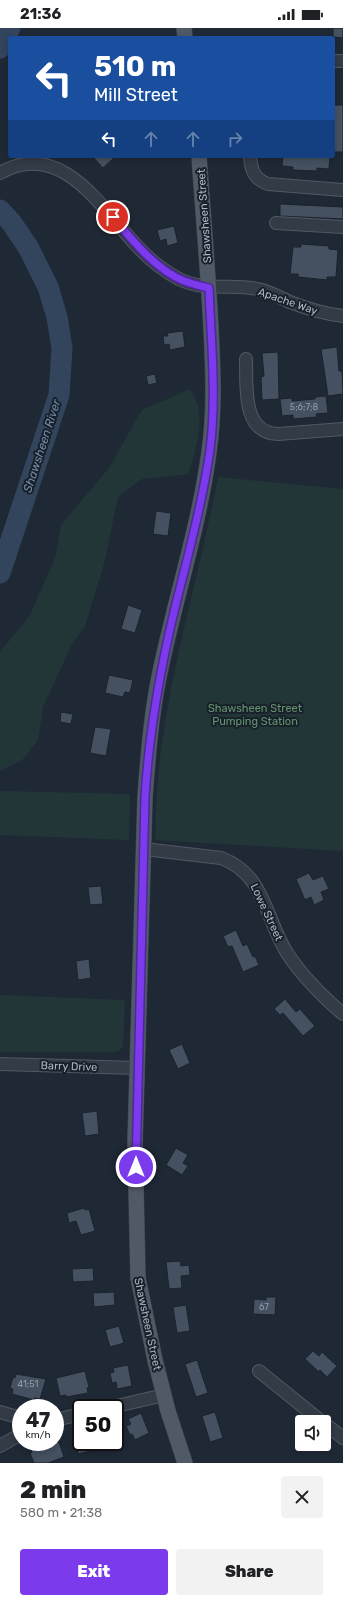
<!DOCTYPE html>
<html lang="en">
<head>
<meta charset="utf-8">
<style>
  :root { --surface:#fff; --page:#f2f2f2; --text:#202124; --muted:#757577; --accent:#7c3aed }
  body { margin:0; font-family:Rubik,sans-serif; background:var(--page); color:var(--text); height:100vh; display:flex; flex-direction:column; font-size:15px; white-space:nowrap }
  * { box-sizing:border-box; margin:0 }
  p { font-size:13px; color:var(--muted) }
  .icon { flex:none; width:22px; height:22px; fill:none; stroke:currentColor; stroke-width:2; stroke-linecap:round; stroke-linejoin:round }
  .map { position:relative; height:1435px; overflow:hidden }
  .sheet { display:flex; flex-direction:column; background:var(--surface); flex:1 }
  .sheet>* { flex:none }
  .banner { position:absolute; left:8px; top:8px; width:327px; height:122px; border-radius:4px; box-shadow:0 2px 6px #0003; background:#1a4fa0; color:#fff; overflow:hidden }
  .buttons { position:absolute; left:295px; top:1387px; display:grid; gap:8px }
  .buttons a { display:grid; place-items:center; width:36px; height:36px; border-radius:4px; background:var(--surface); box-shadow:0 2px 6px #0003; font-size:20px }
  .speed { position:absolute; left:12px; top:1371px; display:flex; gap:8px; font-size:20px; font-weight:700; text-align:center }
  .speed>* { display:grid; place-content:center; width:52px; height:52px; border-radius:50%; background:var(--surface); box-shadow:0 2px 6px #0003; line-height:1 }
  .speed small { font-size:10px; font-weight:400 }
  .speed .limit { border:2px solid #111; border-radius:6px; background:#fff; color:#111 }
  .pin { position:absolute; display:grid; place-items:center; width:34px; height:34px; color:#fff; margin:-17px; border:2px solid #fff; border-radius:50%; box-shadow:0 1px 4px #0007 }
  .me { position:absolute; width:44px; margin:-22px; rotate:0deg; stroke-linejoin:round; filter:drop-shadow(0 0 3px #0008) }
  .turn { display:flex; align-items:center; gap:14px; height:84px; padding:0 20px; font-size:18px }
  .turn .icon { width:52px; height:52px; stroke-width:2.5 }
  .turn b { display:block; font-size:28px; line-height:34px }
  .lanes { display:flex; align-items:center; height:38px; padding:0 20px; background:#0003; justify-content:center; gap:20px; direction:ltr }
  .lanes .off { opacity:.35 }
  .round { display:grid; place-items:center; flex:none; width:42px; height:42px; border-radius:4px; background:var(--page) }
  .headline { display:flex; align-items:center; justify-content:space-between; height:68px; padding:0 20px }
  h1 { font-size:24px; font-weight:800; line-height:30px }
  .action { display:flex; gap:8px; margin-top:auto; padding:8px 20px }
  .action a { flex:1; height:46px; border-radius:4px; background:var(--accent); color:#fff; font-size:16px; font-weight:800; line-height:46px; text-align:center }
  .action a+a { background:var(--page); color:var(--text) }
  .status { display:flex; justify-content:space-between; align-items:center; height:28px; padding:0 20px; background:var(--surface); direction:ltr }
  .status svg { height:11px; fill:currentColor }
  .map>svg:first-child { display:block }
</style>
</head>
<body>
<div class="status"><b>21:36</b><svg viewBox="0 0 49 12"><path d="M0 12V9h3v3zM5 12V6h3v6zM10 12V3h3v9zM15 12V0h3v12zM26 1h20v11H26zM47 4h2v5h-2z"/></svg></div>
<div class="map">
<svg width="343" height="1435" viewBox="0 0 343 1435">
  <rect width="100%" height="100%" fill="#1f2936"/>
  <path fill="#223638" d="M190,361C193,366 196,372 198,378C203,399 195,426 188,446L142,451L118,469L104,536L85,598L72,616L43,679L38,712L22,732L0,743V624L30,587L55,530L61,497L109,440L142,382Z
    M218,449L343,461V823L155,812C156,782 157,752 161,722C173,630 201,540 218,449Z
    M0,763L130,766L129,812L0,807Z
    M0,967L125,972L123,1018L120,1022L116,1024H0Z"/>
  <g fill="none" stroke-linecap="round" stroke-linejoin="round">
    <path stroke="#32455d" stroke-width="21" d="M0,20L10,0
      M0,182L11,194L28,219L48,259L57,289L62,320L59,367L0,545"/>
  </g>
  <path fill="#455060" stroke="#1a222d" d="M333,0H343V10L333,9Z
    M333,77H343V124H333Z
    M92,128H116L103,140Z
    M283,128H330L329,141L317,140V143L293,142V139L282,138Z
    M280,176L343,179V191L280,188Z
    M174,198L178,215L167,218L166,211L160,213L157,202Z
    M301,216L329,218V221L338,222L336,249H327V252L298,249V246H290L293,219H301Z
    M183,303L185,319L170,322L169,316L164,317L163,308H168L167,305Z
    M337,319L339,343H342L343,366L328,368L321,321Z
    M278,324L279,371L262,372L261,349L264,348L262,325Z
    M155,346L157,355L148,357L146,348Z
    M326,368L328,385L316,386L317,389L293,391V387L282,388L280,371L292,370V373L315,371V369Z
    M156,483L171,485L168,508L153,506Z
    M128,577L142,582L135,605L121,601Z
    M109,647L133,652L130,665L125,664L123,669L105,665Z
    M61,684L73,686L71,696L60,694Z
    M95,699L111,701L106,728L90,725Z
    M309,845L313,852L323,848L329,861L321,864L324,872L314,877L311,869L305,872L296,851Z
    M101,858L103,876L90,877L88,859Z
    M236,902L243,918L247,916L253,929L255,928L259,937L243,944L232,918L228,919L223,908Z
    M89,931L91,950L78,952L76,933Z
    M285,971L296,984L300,981L315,998L303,1008L283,985L280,987L274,981Z
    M182,1016L190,1035L178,1041L169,1022Z
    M97,1083L99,1106L85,1108L82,1085Z
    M176,1120L188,1127L183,1135L188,1138L182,1147L166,1137Z
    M84,1180L85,1182L89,1181L95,1203L81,1207L76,1193L69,1195L67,1185Z
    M180,1233L181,1238L189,1237L190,1247L181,1248L182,1260L169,1261L166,1234Z
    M93,1240L94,1253L73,1254L72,1241Z
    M114,1264L115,1277L94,1279L93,1265Z
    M266,1269H276L275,1287L253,1286L254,1271L266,1272Z
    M186,1277L190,1303L177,1305L173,1279Z
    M119,1298L124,1315L110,1319L105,1302Z
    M313,1323L319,1328L322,1324L337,1338L327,1349L320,1342L319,1344L305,1331Z
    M197,1332L208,1365L196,1369L185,1336Z
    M128,1337L132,1358L117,1361L116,1354L112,1355L110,1345L114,1344L113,1340Z
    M85,1343L89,1359L87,1360L88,1365L66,1369V1367L60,1368L56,1350Z
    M16,1346L46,1351L40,1371L34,1370V1372L12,1366L13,1361L10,1360L13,1349L15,1350Z
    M215,1384L223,1410L210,1414L202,1388Z
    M141,1385L149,1405L135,1412L132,1406L130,1407L126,1398L131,1396L128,1391Z
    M41,1414H59L64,1429L48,1435H34L30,1425L32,1424L30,1418Z
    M76,1414H114V1418L78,1426Z"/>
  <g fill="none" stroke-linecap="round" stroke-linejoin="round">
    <defs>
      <path id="minor" d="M333,33H343
        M250,128C251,142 254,151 268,156L343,162
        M0,145C62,110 102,181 138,219C149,231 164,243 179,251C208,265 234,254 262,262C272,265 281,270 290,274C308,281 325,286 343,288
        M276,195L343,199
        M246,331C247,357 241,405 278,406L343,401
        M144,821L221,830C265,846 265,890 287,925C302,948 322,968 343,986
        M0,1036L137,1040
        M259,1343L322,1394
        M108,1380L164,1367
        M0,1384L21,1390
        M55,1392L81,1386
        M324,1395L343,1410
        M0,1418L21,1406"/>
      <path id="major" d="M184,0L185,10
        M185,1435L168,1383L155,1332L138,1250L135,1115L145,769C148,729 151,689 159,649C174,574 199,500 209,424C215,383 213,341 211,300C208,243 203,185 199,128"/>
    </defs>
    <use href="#minor" stroke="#505964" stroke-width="14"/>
    <use href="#major" stroke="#3c4450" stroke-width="16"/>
    <use href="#minor" stroke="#333b46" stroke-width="12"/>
    <use href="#major" stroke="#505a66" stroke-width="15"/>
  </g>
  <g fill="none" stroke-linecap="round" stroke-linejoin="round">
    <defs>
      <path id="route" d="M113,189C132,212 156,242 184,253C192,256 201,258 209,260C211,314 217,368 210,422C202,477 187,531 174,584C159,647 149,705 145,769L136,1139"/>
    </defs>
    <use href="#route" stroke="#51269a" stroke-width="10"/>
    <use href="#route" stroke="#7c3aed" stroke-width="7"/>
  </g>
  <g text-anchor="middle" stroke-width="4" stroke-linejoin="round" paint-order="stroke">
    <g font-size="9" fill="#929caa">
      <text x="304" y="382">5;6;7;8</text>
      <text x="264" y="1282">67</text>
      <text x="28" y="1359">41;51</text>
    </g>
    <g font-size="11" fill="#acb6c3" stroke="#18202a">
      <text transform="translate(204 188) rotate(-94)" y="4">Shawsheen Street</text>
      <text transform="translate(288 273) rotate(19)" y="4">Apache Way</text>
      <text transform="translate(267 884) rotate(65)" y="4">Lowe Street</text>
      <text transform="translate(69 1038) rotate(2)" y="4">Barry Drive</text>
      <text transform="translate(148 1296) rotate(78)" y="4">Shawsheen Street</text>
    </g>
    <g font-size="11" fill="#65936f" stroke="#18202a">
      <text x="255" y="684">Shawsheen Street<tspan x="255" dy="13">Pumping Station</tspan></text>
    </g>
    <g font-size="12" font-style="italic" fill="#748dac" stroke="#18202a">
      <text transform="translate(42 418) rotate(-72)" y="4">Shawsheen River</text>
    </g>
  </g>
</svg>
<div class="buttons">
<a><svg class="icon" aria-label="sound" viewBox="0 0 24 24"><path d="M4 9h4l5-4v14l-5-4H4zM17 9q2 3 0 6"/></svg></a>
</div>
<div class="speed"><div>47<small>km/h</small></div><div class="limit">50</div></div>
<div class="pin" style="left:113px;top:189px;background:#d93025"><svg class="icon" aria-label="arrive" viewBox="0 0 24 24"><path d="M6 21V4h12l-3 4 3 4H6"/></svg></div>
<svg class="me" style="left:136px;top:1139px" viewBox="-20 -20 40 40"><circle r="17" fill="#7c3aed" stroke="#fff" stroke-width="3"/><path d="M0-11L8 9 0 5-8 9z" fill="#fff"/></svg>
<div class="banner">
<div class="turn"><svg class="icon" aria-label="left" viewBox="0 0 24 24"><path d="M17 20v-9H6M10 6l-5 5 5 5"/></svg><div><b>510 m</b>Mill Street</div></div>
<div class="lanes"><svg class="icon" aria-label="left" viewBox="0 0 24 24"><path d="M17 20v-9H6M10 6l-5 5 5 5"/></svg><svg class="icon off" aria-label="ahead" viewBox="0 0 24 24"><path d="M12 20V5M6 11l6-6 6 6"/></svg><svg class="icon off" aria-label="ahead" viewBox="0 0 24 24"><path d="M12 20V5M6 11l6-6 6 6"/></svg><svg class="icon off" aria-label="right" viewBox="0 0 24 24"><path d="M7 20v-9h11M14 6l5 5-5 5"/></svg></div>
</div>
</div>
<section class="sheet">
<div class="headline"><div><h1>2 min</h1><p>580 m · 21:38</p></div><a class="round"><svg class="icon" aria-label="close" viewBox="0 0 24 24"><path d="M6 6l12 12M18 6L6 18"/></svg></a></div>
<div class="action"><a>Exit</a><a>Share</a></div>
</section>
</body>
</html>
